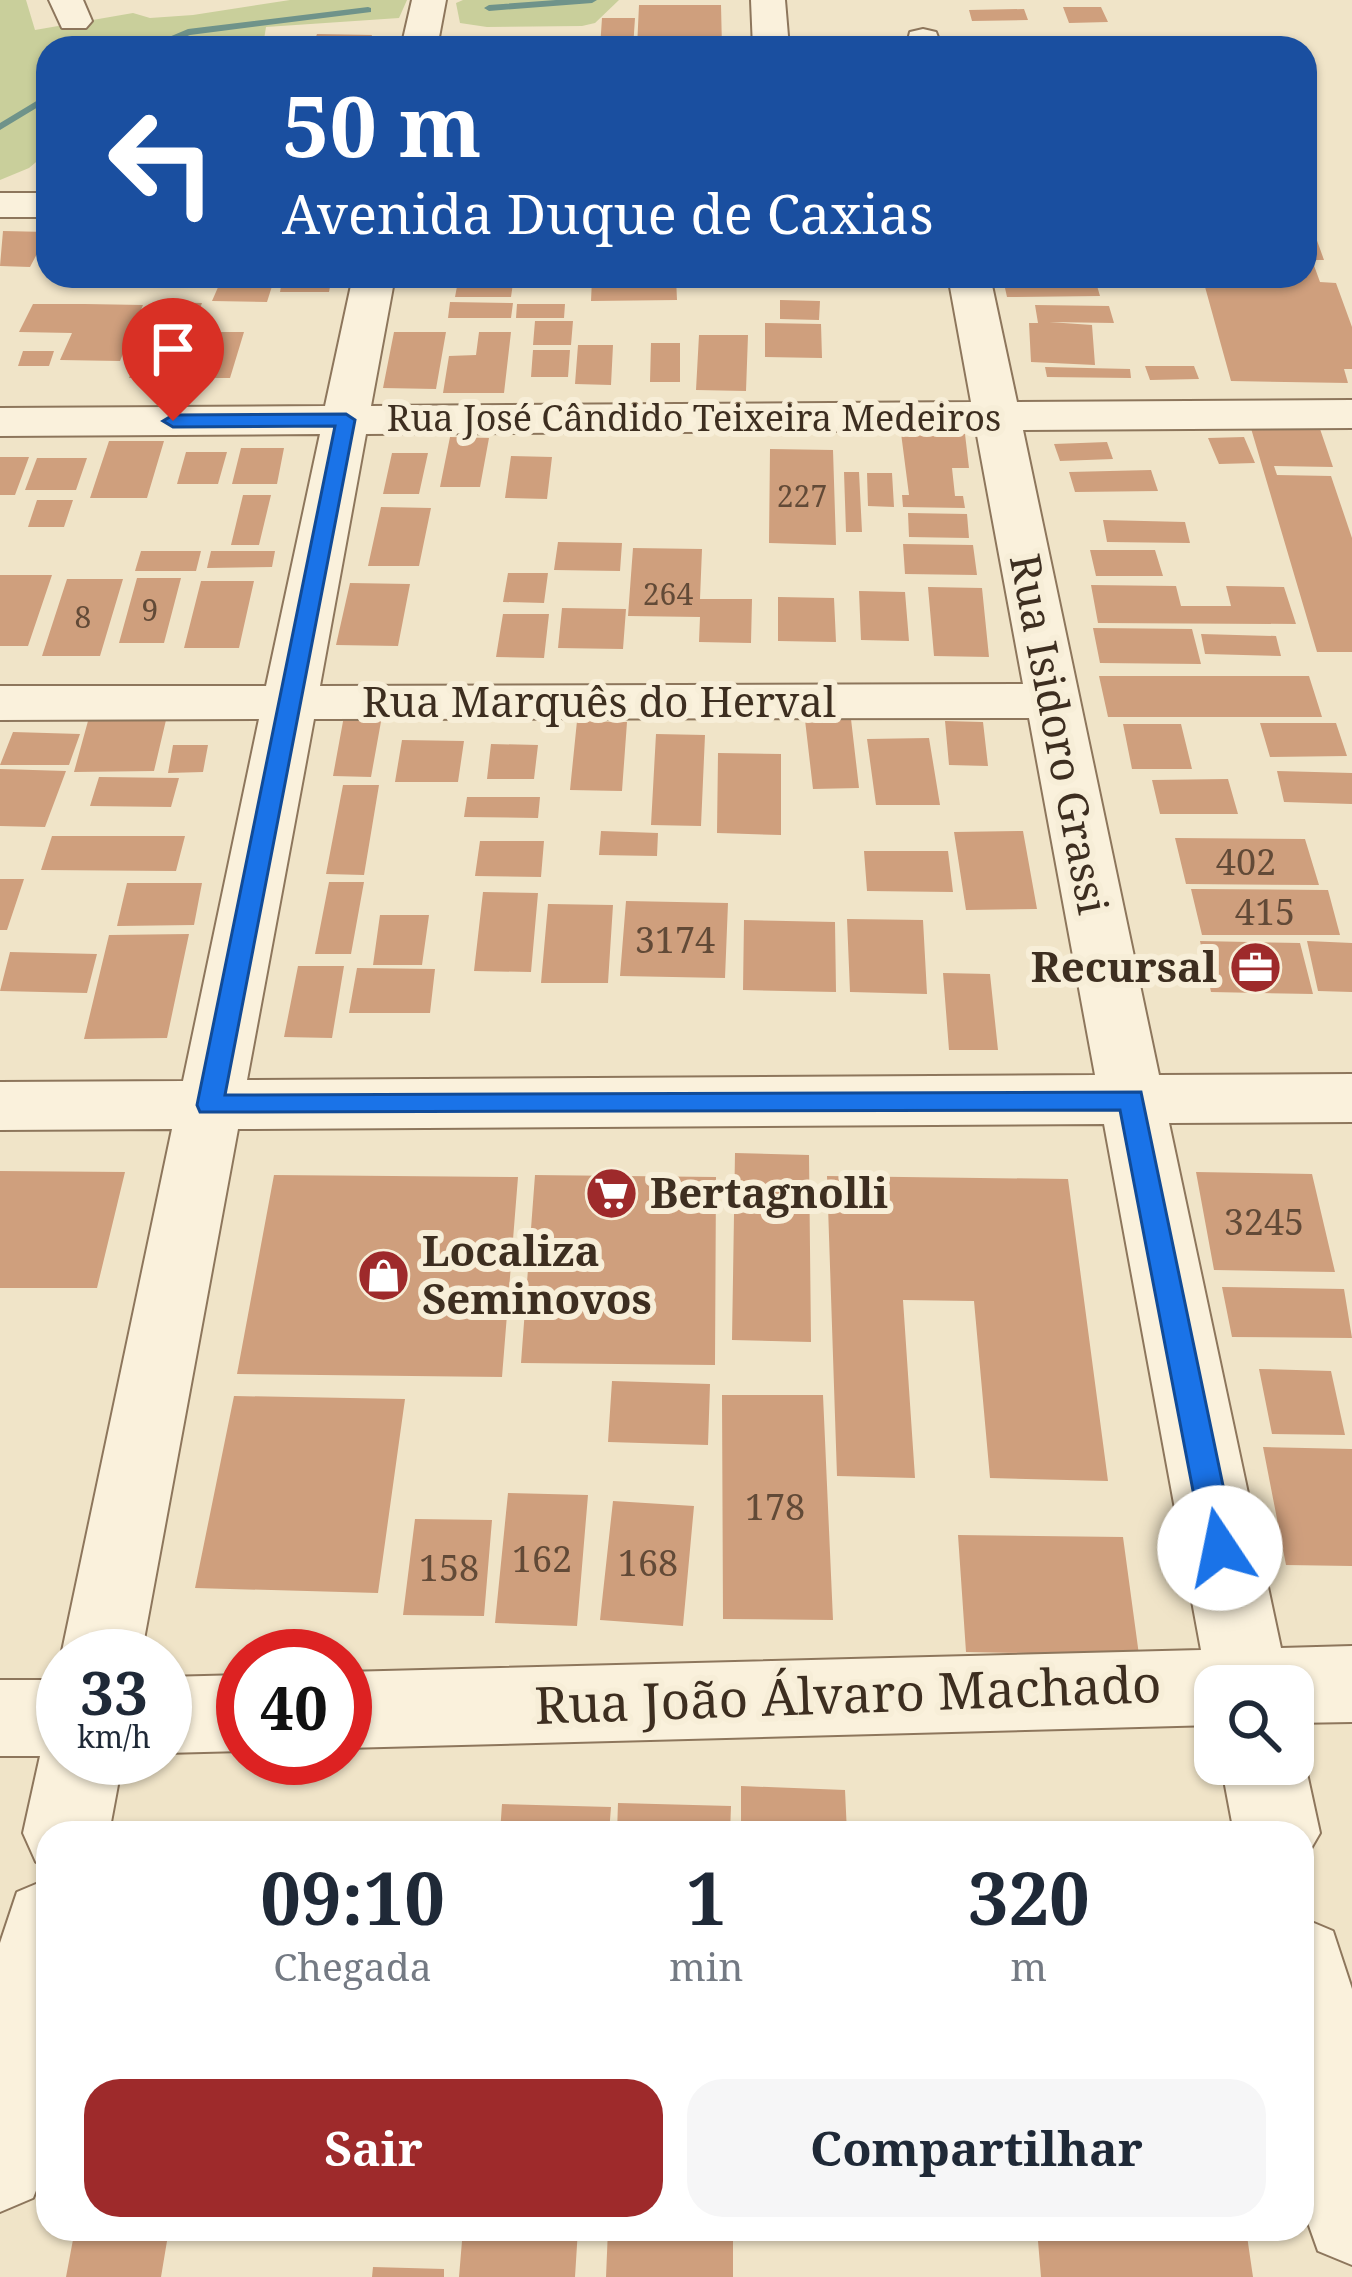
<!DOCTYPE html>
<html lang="pt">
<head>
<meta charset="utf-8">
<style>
  :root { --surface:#fff; --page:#f6f6f7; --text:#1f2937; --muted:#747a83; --accent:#9e2a2b }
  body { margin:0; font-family:"Noto Serif",serif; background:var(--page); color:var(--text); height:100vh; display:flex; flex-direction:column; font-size:45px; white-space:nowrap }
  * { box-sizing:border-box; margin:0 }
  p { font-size:39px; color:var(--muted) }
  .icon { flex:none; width:66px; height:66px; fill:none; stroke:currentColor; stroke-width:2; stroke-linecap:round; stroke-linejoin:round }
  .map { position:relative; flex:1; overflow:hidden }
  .side { position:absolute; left:36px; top:1821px; width:1278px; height:420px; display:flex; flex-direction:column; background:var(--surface); border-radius:36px; box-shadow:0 3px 9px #0004 }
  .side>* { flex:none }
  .guide { position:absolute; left:36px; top:36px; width:1281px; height:252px; border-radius:36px; box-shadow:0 3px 9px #0004; background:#1a4fa0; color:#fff; overflow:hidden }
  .fabs { position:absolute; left:1194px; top:1665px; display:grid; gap:24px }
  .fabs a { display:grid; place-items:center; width:120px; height:120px; border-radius:24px; background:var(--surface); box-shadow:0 3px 9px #0004; font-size:60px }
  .speed { position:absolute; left:36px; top:1629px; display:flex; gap:24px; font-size:60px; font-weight:700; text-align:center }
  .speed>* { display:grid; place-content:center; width:156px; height:156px; border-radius:50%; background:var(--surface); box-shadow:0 3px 9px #0004; line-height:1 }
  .speed small { font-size:30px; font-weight:400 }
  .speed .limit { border:18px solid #d22; background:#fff; color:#111 }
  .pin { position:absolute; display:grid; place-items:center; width:102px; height:102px; color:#fff; margin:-123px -51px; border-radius:50% 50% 50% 0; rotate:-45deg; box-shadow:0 0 12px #0007 }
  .pin .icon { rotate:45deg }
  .me { position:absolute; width:132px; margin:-66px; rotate:349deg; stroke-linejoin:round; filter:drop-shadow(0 0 9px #0008) }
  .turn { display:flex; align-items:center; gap:42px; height:252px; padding:0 48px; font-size:54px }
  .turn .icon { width:156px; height:156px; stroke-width:2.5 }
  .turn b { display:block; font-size:84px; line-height:102px }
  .eta { display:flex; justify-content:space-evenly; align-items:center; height:204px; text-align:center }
  .eta b { font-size:72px; font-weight:700; line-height:84px }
  .cta { display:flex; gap:24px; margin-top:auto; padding:24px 48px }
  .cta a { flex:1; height:138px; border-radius:36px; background:var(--accent); color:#fff; font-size:48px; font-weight:700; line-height:138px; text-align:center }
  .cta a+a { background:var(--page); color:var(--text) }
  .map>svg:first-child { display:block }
</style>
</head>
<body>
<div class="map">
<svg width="1352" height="2277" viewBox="0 0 1352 2277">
  <rect width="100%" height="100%" fill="#f0e4c8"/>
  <path fill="#c9cf9b" d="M0,0H26L35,30L133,13L150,18L193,15L290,0H407L399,18L266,27L263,46L259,48H48V152L29,168L0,180Z
    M463,0H619L595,23L582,26L487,27L460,23L456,3Z"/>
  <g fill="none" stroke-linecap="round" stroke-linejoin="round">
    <path fill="#6f938a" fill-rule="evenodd" d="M556,0H597L592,3L489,11L484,8L489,5Z
      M368,7L371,8V12L190,35L157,48H143L188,29Z
      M48,94V101L0,130V123Z"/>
  </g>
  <path fill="#cf9f7d" d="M639,5H721L722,48H637Z
    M1063,7H1101L1108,22L1069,23Z
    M1024,9L1028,20L972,21L969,10Z
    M602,18H635L633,48H600Z
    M317,34L372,35L368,48H312Z
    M582,37L583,48H539V38Z
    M1032,37L1036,48H988L985,38Z
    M470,38L524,39L523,48H469Z
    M3,231L48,232V233L30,267L0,266Z
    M1305,235H1315L1324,260H1312L1320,282L1336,283L1352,327V369H1344L1348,383L1231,381L1202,276H1305Z
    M159,276H213L210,284L156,283Z
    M283,276H332L329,292H280Z
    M459,276H514L511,297H455Z
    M841,276H909L910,285L842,284Z
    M676,278L677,300L591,301L592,279Z
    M1003,279H1095L1100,296L1007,297Z
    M219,285L272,286L267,302L212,301Z
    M780,300L820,301L819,320L780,319Z
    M153,302L202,303L195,321H146Z
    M450,302L513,303L511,318H448Z
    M33,304H85L143,305L120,361L60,360L72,333L19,332Z
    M517,304H565L564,318H516Z
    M1035,305L1109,306L1114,323L1049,322L1092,325L1095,365L1031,362L1029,323H1038Z
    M535,321H573L571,345H533Z
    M765,323L821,324L822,358L765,357Z
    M202,332H244L230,378H186Z
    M394,332H446L436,389L383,388Z
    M479,332H511L504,393H443L449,356L476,355Z
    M145,333H186L171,378H129Z
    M699,335H748L746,391L696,390Z
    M651,343H680V382H650Z
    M578,345H613L611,385L575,384Z
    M533,350H570L568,377H531Z
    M23,351H54L49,366H18Z
    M1145,366H1194L1199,379L1150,380Z
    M1045,367L1130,369L1131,378L1047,377Z
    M1250,425L1319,426L1333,467L1274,466L1277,475L1331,476L1352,538V652H1317Z
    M901,433L965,434L969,468H952L955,496H963L965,508L903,507L902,495H909Z
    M450,437L489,438L480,487H440Z
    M1244,437L1255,463L1219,464L1208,438Z
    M109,441H164L147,498H90Z
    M1107,442L1113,459L1060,461L1054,444Z
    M241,448H284L277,484H232Z
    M770,449L833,450L836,545L769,543Z
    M186,452H227L218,484H177Z
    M392,453H428L419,494H383Z
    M511,456L552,457L547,499L505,498Z
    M0,457H29L15,495H0Z
    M37,458H87L76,490H25Z
    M1151,470L1158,491L1075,492L1069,472Z
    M844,472H859L862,532H846Z
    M867,473H892L894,507L868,506Z
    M243,495H271L259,545H231Z
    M37,500H73L64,527H28Z
    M381,507L431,508L419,566H368Z
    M908,513L967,514L969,538L909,537Z
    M1103,520L1185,522L1190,543L1107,542Z
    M558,542L622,543L620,571L554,570Z
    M903,544L973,545L977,575L905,574Z
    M633,548L702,549L700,599H752L751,643L699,642L700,617L628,616Z
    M1090,550H1155L1163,576H1096Z
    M141,551H201L196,571H135Z
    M211,551H275L272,567L207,568Z
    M508,573H548L544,603L503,602Z
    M0,575H52L28,646H0Z
    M137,578H181L164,643H119Z
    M67,579H123L100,656H42Z
    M201,581H254L239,648H184Z
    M350,583L410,584L398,646L336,645Z
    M1091,585L1176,586L1181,606H1231L1226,586L1284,587L1296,624L1098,623Z
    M928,587L982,588L989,657L934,656Z
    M859,591L905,592L909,641L861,640Z
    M778,597L834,598L836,642L778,641Z
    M562,608L626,609L623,649L558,648Z
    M503,614H549L544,658L496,657Z
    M1093,628L1192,629L1201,664L1100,663Z
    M1201,634L1276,636L1281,656L1205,654Z
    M1099,676H1309L1322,717H1108Z
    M344,716H382L371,777L333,776Z
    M851,719L859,788L813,789L805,720Z
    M166,720L154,771L74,772L88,721Z
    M577,721L627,722L622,791L570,790Z
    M945,721L983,722L988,766L949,765Z
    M1260,723H1336L1347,756L1270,757Z
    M1123,724H1181L1192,769H1132Z
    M13,732L80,734L69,765H0Z
    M656,734L705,735L701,826L651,825Z
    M929,738L940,805H876L867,739Z
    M402,740L464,741L458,782H395Z
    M491,744L538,745L534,779H487Z
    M173,745H208L203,772L168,773Z
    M718,753L781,754V835L717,833Z
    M0,769L66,771L45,827L0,826Z
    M1277,771L1352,773V804L1284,802Z
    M99,777L179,778L171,807L90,806Z
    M1228,779L1238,814H1160L1152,780Z
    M343,785H379L364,875L326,874Z
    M467,797H540L538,818L464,817Z
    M601,831L658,833L657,856L599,855Z
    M1023,831L1037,909L966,910L954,832Z
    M52,836H185L176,871L41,870Z
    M1175,838L1305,839L1319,885L1186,884Z
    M480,841H544L541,877L475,876Z
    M864,851H948L953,892L867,891Z
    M0,879H24L7,930H0Z
    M329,882H364L351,954H315Z
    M127,883H202L194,925L117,926Z
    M1191,889L1328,890L1340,935H1202Z
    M483,892L538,893L531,972L474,971Z
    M626,901L728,903L725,978L620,976Z
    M548,904L613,905L608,983H541Z
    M380,915H429L422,965H373Z
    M847,919L923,920L927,994L850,992Z
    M744,920L835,922L836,992L743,990Z
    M189,934L167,1038L84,1039L109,935Z
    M1200,941L1300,943L1313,994L1211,992Z
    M1307,941L1352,943V992L1318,991Z
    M10,952L97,954L87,993L0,991Z
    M298,966H344L332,1038L284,1037Z
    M357,968L435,969L430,1013H349Z
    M943,973L990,974L998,1050H949Z
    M735,1153L809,1155L811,1342L732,1340Z
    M0,1171L125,1172L97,1288H0Z
    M1196,1172L1312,1174L1335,1272L1214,1270Z
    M274,1175L518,1177L502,1377L237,1374Z
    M535,1175L716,1177L715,1365L521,1363Z
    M827,1176L1068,1179L1108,1481L990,1478L974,1301L903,1300L915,1478L837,1476Z
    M1222,1287L1344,1289L1352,1338L1232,1337Z
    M1259,1369L1331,1371L1345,1435L1272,1434Z
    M612,1381L710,1384L708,1445L608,1442Z
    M722,1395H823L833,1620L723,1619Z
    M234,1396L405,1399L378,1593L195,1588Z
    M1263,1447L1352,1449V1566L1286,1565Z
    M508,1493L588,1495L577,1626L495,1623Z
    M613,1501L694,1506L683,1626L600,1620Z
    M415,1519L492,1520L484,1616L403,1615Z
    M958,1535L1123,1537L1139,1655L966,1652Z
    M741,1786L845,1790L847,1833H741Z
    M618,1803L731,1806L730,1833H617Z
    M502,1804L611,1807L609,1833H500Z
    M202,1827L291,1829V1833H201Z
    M75,2229H169L161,2277H66Z
    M463,2229H578L575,2277H459Z
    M608,2229H733V2277H606Z
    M1037,2229H1246L1253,2277H1041Z
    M373,2267L444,2269V2277H372Z"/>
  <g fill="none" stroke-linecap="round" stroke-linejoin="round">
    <defs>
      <path id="minor" d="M49,0H83L92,21L86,28H62Z
        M412,0H446L437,48H401Z
        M751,0H785L789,48H753Z
        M923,29L936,32L942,48H906L910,32Z
        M0,193H48V217H0Z
        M353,276H395L371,406L971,402L948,276H990L1017,402L1352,400V428L1023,430L1159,1075L1352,1074V1122L1169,1123L1281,1648L1352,1646V1722L1293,1723V1686H1215V1725L345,1748V1672L1201,1650L1104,1124L238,1129L141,1656H63V1661L61,1656L172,1129L0,1130V1082L183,1081L259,719L0,720V686H266L320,434L0,436V408L325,406ZM976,430L1023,684L320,686L366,434ZM1029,718L1095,1075L247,1080L314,719Z
        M243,1675V1751L165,1753V1677Z
        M0,1680H63V1758H123L109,1833H48V1867L36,1862L23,1833L40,1756H0Z
        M1293,1737L1305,1764L1320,1833L1302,1864V1833H1234L1221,1764H1293Z
        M48,1879V2161L33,2198L0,2212V1943L17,1892Z
        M1302,1918L1333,1931L1352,1989V2265L1318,2251L1302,2206Z"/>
    </defs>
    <use href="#minor" stroke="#8d765c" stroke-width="4"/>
    <use href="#minor" fill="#faf1dc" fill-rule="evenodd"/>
  </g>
  <path fill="#1a73e8" stroke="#114b97" stroke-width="3" d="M346,414L355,420L225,1095L1141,1092L1236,1548L1232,1558L1220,1562L1209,1558L1204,1548L1120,1110L200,1112L197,1105L335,426L173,427L163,421L173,415Z"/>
  <defs>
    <symbol id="office-disc" viewBox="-11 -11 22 22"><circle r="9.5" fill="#9e2a2b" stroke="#f7eed8"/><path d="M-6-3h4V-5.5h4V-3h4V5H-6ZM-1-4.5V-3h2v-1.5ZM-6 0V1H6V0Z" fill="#fff"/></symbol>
    <symbol id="supermarket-disc" viewBox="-11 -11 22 22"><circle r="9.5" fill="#9e2a2b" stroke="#f7eed8"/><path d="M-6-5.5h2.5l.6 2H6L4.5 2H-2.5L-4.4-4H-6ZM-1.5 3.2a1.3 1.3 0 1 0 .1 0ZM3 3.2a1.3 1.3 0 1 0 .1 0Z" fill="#fff"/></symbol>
    <symbol id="shop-disc" viewBox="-11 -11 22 22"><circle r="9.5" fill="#9e2a2b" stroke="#f7eed8"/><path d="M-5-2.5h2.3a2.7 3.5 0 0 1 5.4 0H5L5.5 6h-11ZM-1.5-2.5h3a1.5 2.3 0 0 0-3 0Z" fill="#fff"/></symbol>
  </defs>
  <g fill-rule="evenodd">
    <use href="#office-disc" x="1226" y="938" width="59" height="59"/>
    <use href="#supermarket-disc" x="582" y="1164" width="59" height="59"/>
    <use href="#shop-disc" x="354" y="1246" width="59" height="59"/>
  </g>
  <g text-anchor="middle" stroke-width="12" stroke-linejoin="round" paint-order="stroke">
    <g font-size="30" fill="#624a37">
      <text x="802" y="507">227</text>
      <text x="668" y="605">264</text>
      <text x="150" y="621">9</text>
      <text x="83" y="628">8</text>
    </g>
    <g font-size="36" fill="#3d2e20" stroke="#f7eed8">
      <text x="694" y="431">Rua José Cândido Teixeira Medeiros</text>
    </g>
    <g font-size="36" fill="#624a37">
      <text x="1246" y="875">402</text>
      <text x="1265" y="925">415</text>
      <text x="675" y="953">3174</text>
      <text x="1264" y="1235">3245</text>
      <text x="775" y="1520">178</text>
      <text x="542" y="1572">162</text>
      <text x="648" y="1576">168</text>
      <text x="449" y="1581">158</text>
    </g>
    <g font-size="42" fill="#3d2e20" stroke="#f7eed8">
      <text x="599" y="717">Rua Marquês do Herval</text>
      <text transform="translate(1059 734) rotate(79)" y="15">Rua Isidoro Grassi</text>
    </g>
    <g font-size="42" font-weight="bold" fill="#3d2e20" stroke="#f7eed8" text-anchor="start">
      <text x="1217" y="982" text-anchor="end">Recursal</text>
      <text x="650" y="1208">Bertagnolli</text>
      <text x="422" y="1266">Localiza<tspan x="422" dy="48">Seminovos</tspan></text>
    </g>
    <g font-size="51" fill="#3d2e20" stroke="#f7eed8">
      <text transform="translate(848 1695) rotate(-2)" y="18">Rua João Álvaro Machado</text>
    </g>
  </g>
</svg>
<div class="fabs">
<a><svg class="icon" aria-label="search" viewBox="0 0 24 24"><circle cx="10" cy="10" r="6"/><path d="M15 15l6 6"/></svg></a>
</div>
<div class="speed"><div>33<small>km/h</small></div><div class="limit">40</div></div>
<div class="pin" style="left:173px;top:421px;background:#d93025"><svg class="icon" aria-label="arrive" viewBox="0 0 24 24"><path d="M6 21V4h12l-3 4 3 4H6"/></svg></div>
<svg class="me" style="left:1220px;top:1548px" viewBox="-20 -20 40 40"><circle r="19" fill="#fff"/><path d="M0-13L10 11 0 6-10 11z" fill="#1a73e8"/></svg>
<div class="guide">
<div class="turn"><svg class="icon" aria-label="left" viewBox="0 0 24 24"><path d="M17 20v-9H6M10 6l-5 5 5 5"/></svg><div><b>50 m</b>Avenida Duque de Caxias</div></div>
</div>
<section class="side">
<div class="eta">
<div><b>09:10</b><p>Chegada</p></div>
<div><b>1</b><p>min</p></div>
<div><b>320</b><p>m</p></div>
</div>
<div class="cta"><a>Sair</a><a>Compartilhar</a></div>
</section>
</div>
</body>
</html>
